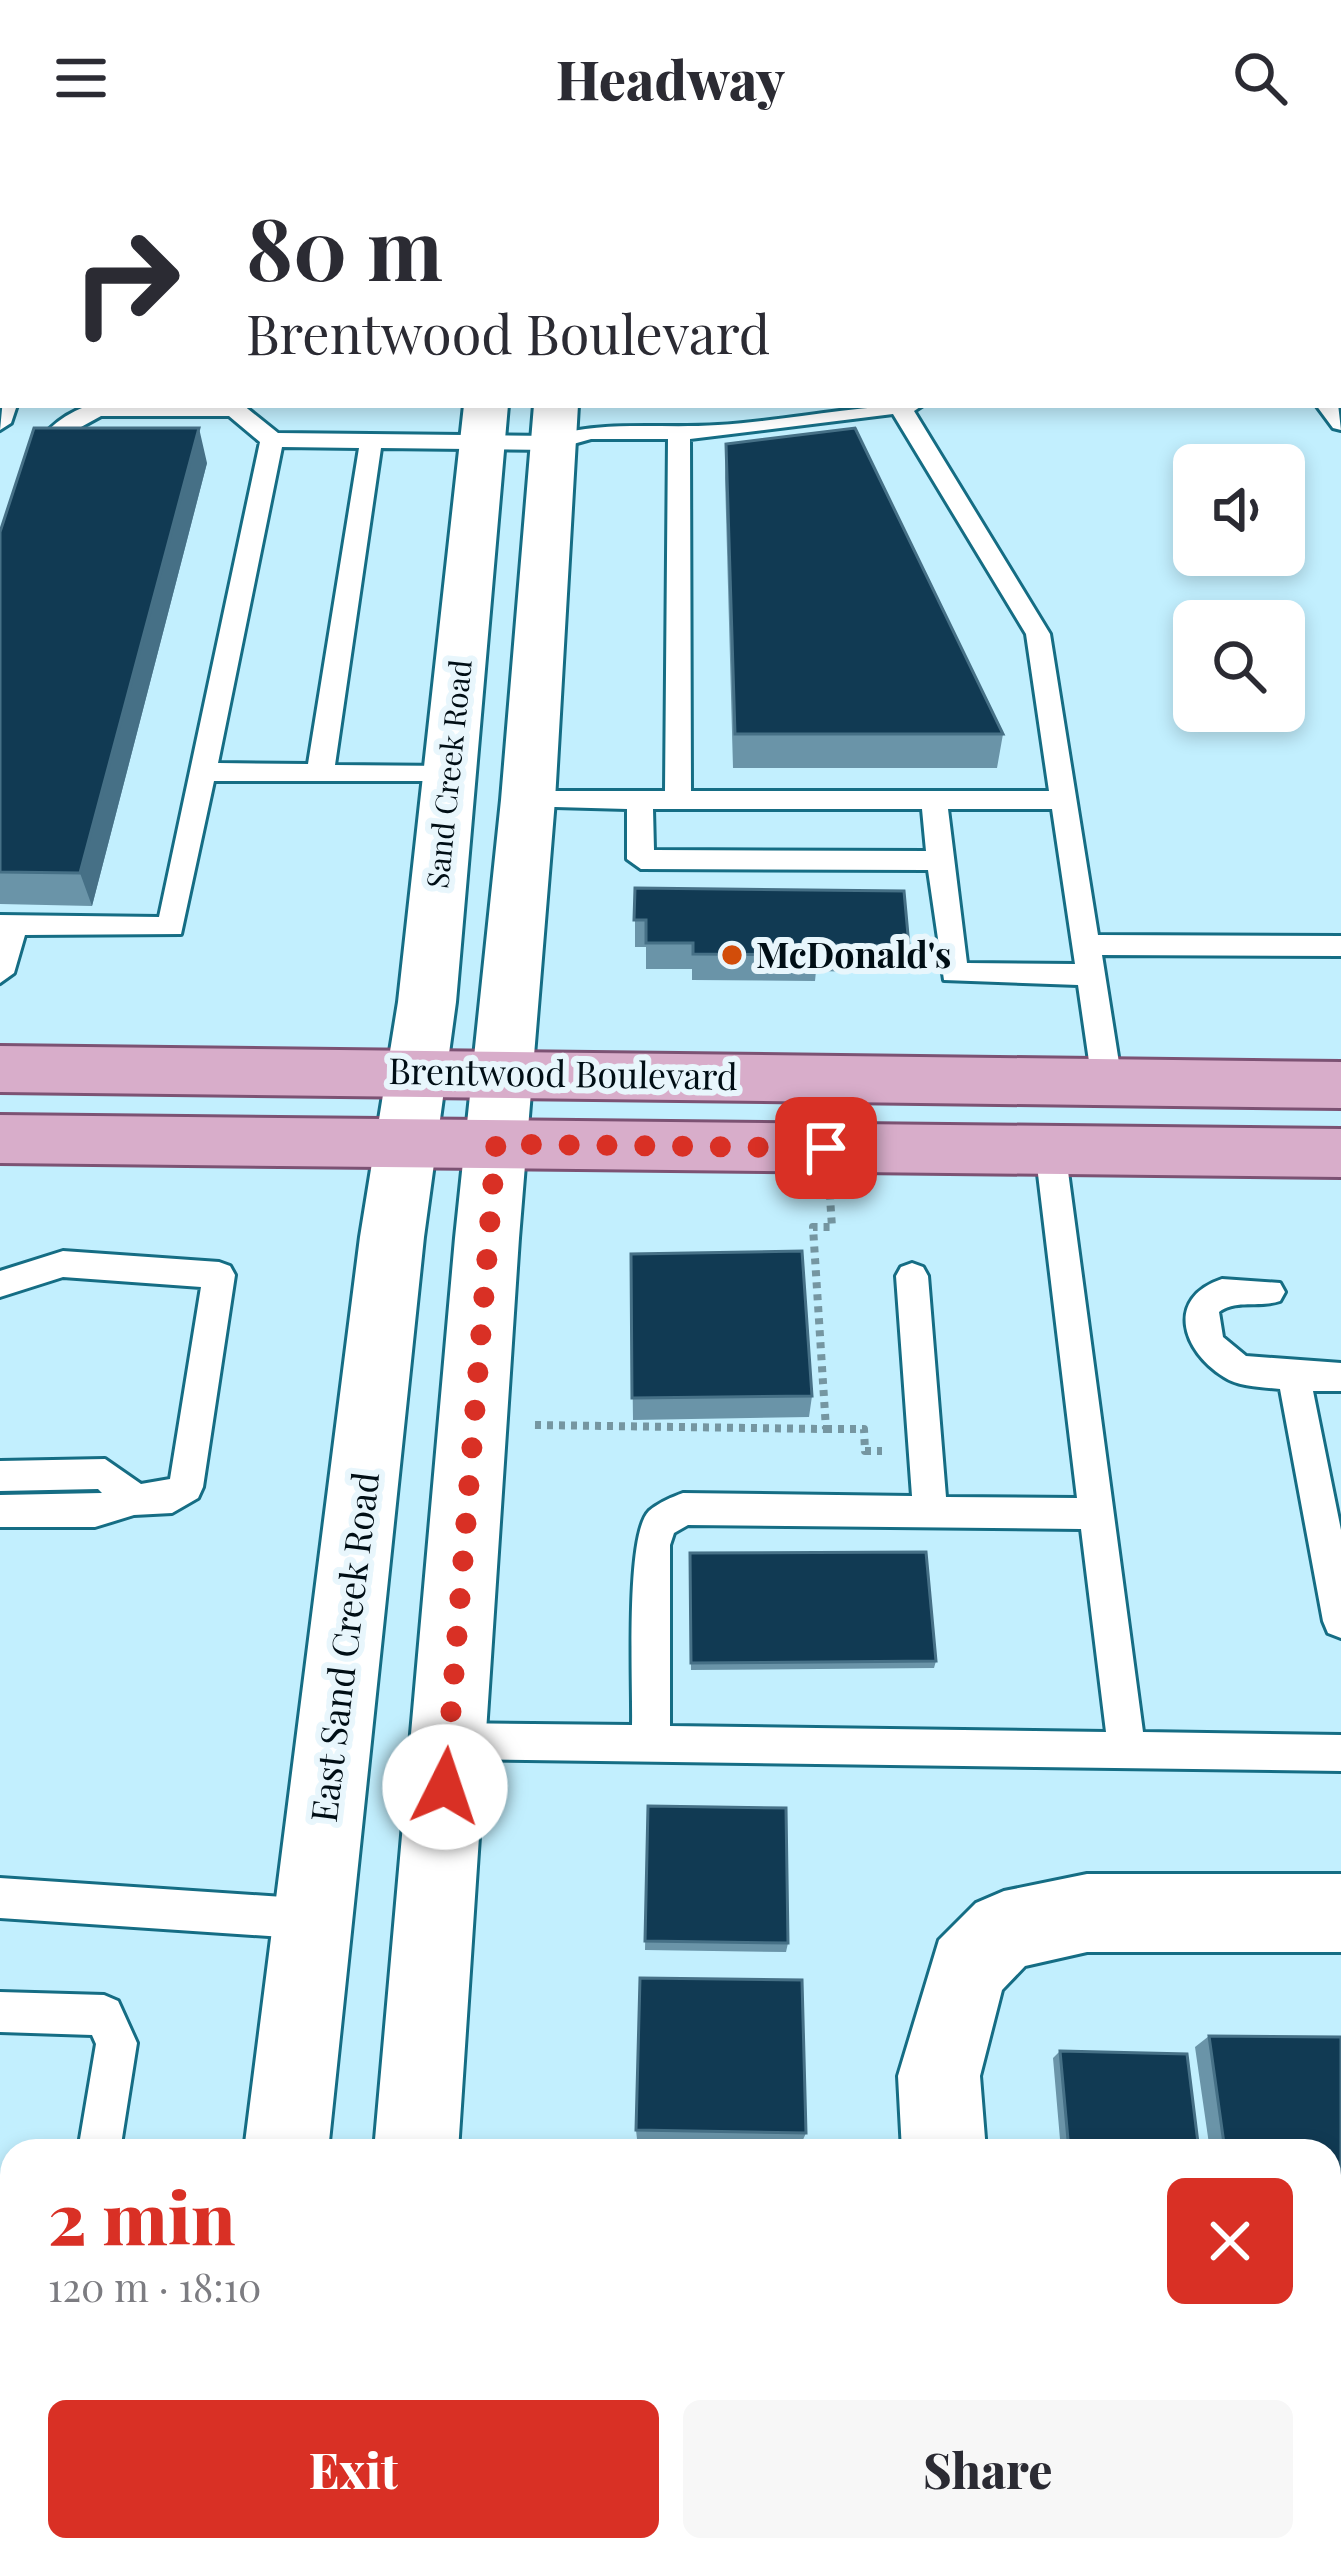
<!DOCTYPE html>
<html lang="en">
<head>
<meta charset="utf-8">
<style>
  :root { --surface:#fff; --page:#f7f7f7; --text:#2b2b33; --muted:#7c7c81; --accent:#d93025 }
  body { margin:0; font-family:"Playfair Display",serif; background:var(--page); color:var(--text); height:100vh; display:flex; flex-direction:column; font-size:45px; white-space:nowrap }
  * { box-sizing:border-box; margin:0 }
  p { font-size:39px; color:var(--muted) }
  .icon { flex:none; width:66px; height:66px; fill:none; stroke:currentColor; stroke-width:2; stroke-linecap:round; stroke-linejoin:round }
  .map { position:relative; flex:1; overflow:hidden }
  .details { position:absolute; left:0px; top:1983px; width:1341px; height:423px; display:flex; flex-direction:column; background:var(--surface); border-radius:36px 36px 0 0; box-shadow:0 6px 18px #0003 }
  .details>* { flex:none }
  .top-card { position:absolute; left:0px; top:0px; width:1341px; height:252px; box-shadow:0 6px 18px #0003; background:#fff; color:var(--text); overflow:hidden }
  .controls { position:absolute; left:1173px; top:288px; display:grid; gap:24px }
  .controls a { display:grid; place-items:center; width:132px; height:132px; border-radius:18px; background:var(--surface); box-shadow:0 6px 18px #0003; font-size:60px }
  .pin { position:absolute; display:grid; place-items:center; width:102px; height:102px; color:#fff; margin:-51px; border-radius:24px; box-shadow:0 6px 18px #0006 }
  .me { position:absolute; width:132px; margin:-66px; rotate:4deg; stroke-linejoin:round; filter:drop-shadow(0 0 9px #0008) }
  .turn { display:flex; align-items:center; gap:42px; height:252px; padding:0 48px; font-size:54px }
  .turn .icon { width:156px; height:156px; stroke-width:2.5 }
  .turn b { display:block; font-size:84px; line-height:102px }
  .round { display:grid; place-items:center; flex:none; width:126px; height:126px; border-radius:18px; background:var(--page) }
  .headline { display:flex; align-items:center; justify-content:space-between; height:204px; padding:0 48px }
  h1 { font-size:72px; font-weight:800; line-height:90px; color:var(--accent) }
  .cta { display:flex; gap:24px; margin-top:auto; padding:24px 48px }
  .cta a { flex:1; height:138px; border-radius:18px; background:var(--accent); color:#fff; font-size:48px; font-weight:800; line-height:138px; text-align:center }
  .cta a+a { background:var(--page); color:var(--text) }
  header { display:flex; justify-content:space-between; align-items:center; height:156px; padding:0 48px; background:var(--surface); font-size:54px; font-weight:800 }
  .map>svg:first-child { display:block }
</style>
</head>
<body>
<header><svg class="icon" aria-label="menu" viewBox="0 0 24 24"><path d="M4 6h16M4 12h16M4 18h16"/></svg>Headway<svg class="icon" aria-label="search" viewBox="0 0 24 24"><circle cx="10" cy="10" r="6"/><path d="M15 15l6 6"/></svg></header>
<div class="map">
<svg width="1341" height="2404" viewBox="0 0 1341 2404">
  <rect width="100%" height="100%" fill="#c2effe"/>
  <g fill="none" stroke-linecap="round" stroke-linejoin="round">
    <defs>
      <path id="lane" d="M688,0H708V3H688Z
        M940,0H960L961,3H941Z
        M1181,0H1204L1206,3H1183Z
        M1338,80L1341,81V94L1338,93Z
        M0,128H3V140H0Z
        M3,243V249H17L11,267L0,274Z
        M1338,248L1341,274L1333,272L1316,249Z
        M90,249H243L278,277L551,280C607,264 661,273 718,269C787,265 853,249 923,249L914,255L1050,478L1098,779L1341,780V800L1102,799L1122,926L1118,934H1096L1092,926L1078,829L944,824L928,714L641,713L627,703V653L519,650L515,644L519,638L528,635H665L668,283H591L552,294L381,292L335,609L450,610L459,613L463,619L459,625H214L181,778L25,779L14,817L0,827V759L159,761L260,286L229,260H101L70,277L50,315H34C28,283 62,258 90,249ZM893,258L1026,478L1049,635H691L690,283ZM282,291L359,292L308,608L218,607ZM653,653H922L926,695L654,694ZM948,653H1052L1075,808L967,807Z
        M1050,981L1061,984L1065,993L1143,1576L1341,1579V1615L448,1603L435,1598L429,1585L435,1572L448,1567L632,1569C633,1529 625,1379 649,1355C658,1347 672,1341 683,1337L912,1340L896,1120L901,1111L912,1107L923,1111L928,1120L946,1341L1077,1342L1035,993L1039,984ZM688,1369L1081,1373L1106,1576L670,1570V1389L674,1377Z
        M63,1095L219,1106L230,1110L235,1119L203,1331L198,1342L172,1357L134,1359L95,1371H0V1339L102,1337L98,1333L0,1335V1305L105,1303L141,1328L170,1323L201,1131L63,1121L0,1141V1115Z
        M1222,1123L1280,1127L1285,1136L1280,1145C1260,1152 1236,1143 1219,1156L1223,1181L1246,1200L1341,1207V1235H1313L1341,1374V1482L1328,1477L1323,1465L1280,1233C1262,1231 1239,1231 1224,1221C1182,1195 1165,1142 1222,1123Z
        M0,1722L313,1743L327,1749L333,1763L327,1777L313,1783L0,1762Z
        M0,1836L104,1839L118,1845L137,1887L120,1995H78L96,1888L92,1879L0,1876Z
        M0,2220H12V2264H0Z
        M0,2314L12,2317V2363L0,2360Z
        M12,2386V2394H55L54,2404H8Z"/>
      <path id="street" d="M1087,1718H1341V1796H1087L1025,1810L1002,1834L980,1920L986,1995H902L898,1920L939,1784L976,1747L1004,1735Z
        M922,2394H1016V2404H922Z"/>
      <path id="secondary" d="M464,249H508L456,846L424,1081L328,1995H244L360,1081L398,846Z
        M534,249H578L555,644L519,1082L458,1995H374L455,1082L501,644Z
        M193,2394H287L286,2404H192Z
        M339,2394H433L432,2404H338Z"/>
      <path id="primary" d="M0,890L1341,906V952L0,936Z
        M0,959L1341,973V1021L0,1007Z"/>
    </defs>
    <use href="#lane" stroke="#156d84" stroke-width="6"/>
    <use href="#street" stroke="#156d84" stroke-width="6"/>
    <use href="#secondary" stroke="#156d84" stroke-width="6"/>
    <use href="#primary" stroke="#7c5273" stroke-width="6"/>
    <path stroke="#7596a1" stroke-width="4.5" stroke-dasharray="4.5 4.5" stroke-linecap="butt" d="M1242,0L1248,3"/>
    <path stroke="#7596a1" stroke-width="8" stroke-dasharray="6 6" stroke-linecap="butt" d="M535,1269L826,1273L813,1071H832L830,1041
      M826,1273H864L865,1295H882"/>
    <use href="#lane" fill="#fff" fill-rule="evenodd"/>
    <use href="#street" fill="#fff" fill-rule="evenodd"/>
    <use href="#secondary" fill="#fff" fill-rule="evenodd"/>
    <use href="#primary" fill="#d8adca" fill-rule="evenodd"/>
  </g>
  <path fill="#6a94a8" d="M0,0H439V3H3V100H0Z
    M1284,0H1341V56L1338,54V3H1283Z
    M726,288L1003,578L997,612H733L725,322Z
    M207,307L92,750L0,748V376Z
    M635,732L909,790L905,817L816,815L815,825L692,824V813H646V791H635Z
    M631,1098L812,1240L809,1261L633,1264Z
    M690,1397L936,1505L934,1512L691,1514Z
    M648,1650L788,1787L786,1796L645,1794Z
    M1209,1880L1341,1881V2081H1329V1995H1210L1195,1891Z
    M1060,1895L1199,1995H1061L1053,1902Z
    M636,1974L806,1977L802,1986L637,1983Z
    M1116,2394H1305L1306,2404H1117Z"/>
  <path fill="#467086" d="M1265,0H1283L1276,3H1264Z
    M199,272L207,307L92,750L80,717Z"/>
  <path fill="#113a53" stroke="#467086" stroke-width="3" d="M0,0H432V3H3V67H0Z
    M768,0H902L903,3H768Z
    M1313,0H1341V16L1338,15V3H1318Z
    M34,272H199L80,717L0,716V376Z
    M855,272L1003,578H735L726,288Z
    M635,732L904,735L909,790L817,789L818,799L693,798V787H646V764H634Z
    M802,1095L812,1240L632,1242L631,1098Z
    M926,1396L936,1505L691,1507L690,1397Z
    M648,1650L786,1652L788,1787L645,1785Z
    M640,1822L802,1824L806,1977L636,1974Z
    M1209,1880L1341,1881V2075H1329V1995H1225Z
    M1060,1895L1187,1898L1199,1995H1069Z
    M620,2394H814V2404H619Z
    M1129,2394H1305L1306,2404H1130Z"/>
  <g fill="none" stroke-linecap="round" stroke-linejoin="round">
    <path stroke="#d93025" stroke-width="21" stroke-dasharray="0 37.8" d="M445,1631L496,988L826,992"/>
  </g>
  <circle fill="#d24d0a" stroke="#e8f6fc" stroke-width="4.5" cx="732" cy="799" r="12"/>
  <g text-anchor="middle" stroke-width="12" stroke-linejoin="round" paint-order="stroke">
    <g font-size="30" fill="#000e15" stroke="#e8f6fc">
      <text transform="translate(450 618) rotate(-84)" y="10">Sand Creek Road</text>
    </g>
    <g font-size="36" font-weight="bold" fill="#000e15" stroke="#e8f6fc" text-anchor="start">
      <text x="756" y="812">McDonald's</text>
    </g>
    <g font-size="36" fill="#000e15" stroke="#e8f6fc">
      <text transform="translate(563 918) rotate(1)" y="13">Brentwood Boulevard</text>
      <text transform="translate(345 1491) rotate(-83)" y="13">East Sand Creek Road</text>
    </g>
  </g>
</svg>
<div class="controls">
<a><svg class="icon" aria-label="sound" viewBox="0 0 24 24"><path d="M4 9h4l5-4v14l-5-4H4zM17 9q2 3 0 6"/></svg></a>
<a><svg class="icon" aria-label="search" viewBox="0 0 24 24"><circle cx="10" cy="10" r="6"/><path d="M15 15l6 6"/></svg></a>
</div>
<div class="pin" style="left:826px;top:992px;background:#d93025"><svg class="icon" aria-label="arrive" viewBox="0 0 24 24"><path d="M6 21V4h12l-3 4 3 4H6"/></svg></div>
<svg class="me" style="left:445px;top:1631px" viewBox="-20 -20 40 40"><circle r="19" fill="#fff"/><path d="M0-13L10 11 0 6-10 11z" fill="#d93025"/></svg>
<div class="top-card">
<div class="turn"><svg class="icon" aria-label="right" viewBox="0 0 24 24"><path d="M7 20v-9h11M14 6l5 5-5 5"/></svg><div><b>80 m</b>Brentwood Boulevard</div></div>
</div>
<section class="details">
<div class="headline"><div><h1>2 min</h1><p>120 m · 18:10</p></div><a class="round" style="background:#d93025;color:#fff"><svg class="icon" aria-label="close" viewBox="0 0 24 24"><path d="M6 6l12 12M18 6L6 18"/></svg></a></div>
<div class="cta"><a>Exit</a><a>Share</a></div>
</section>
</div>
</body>
</html>
